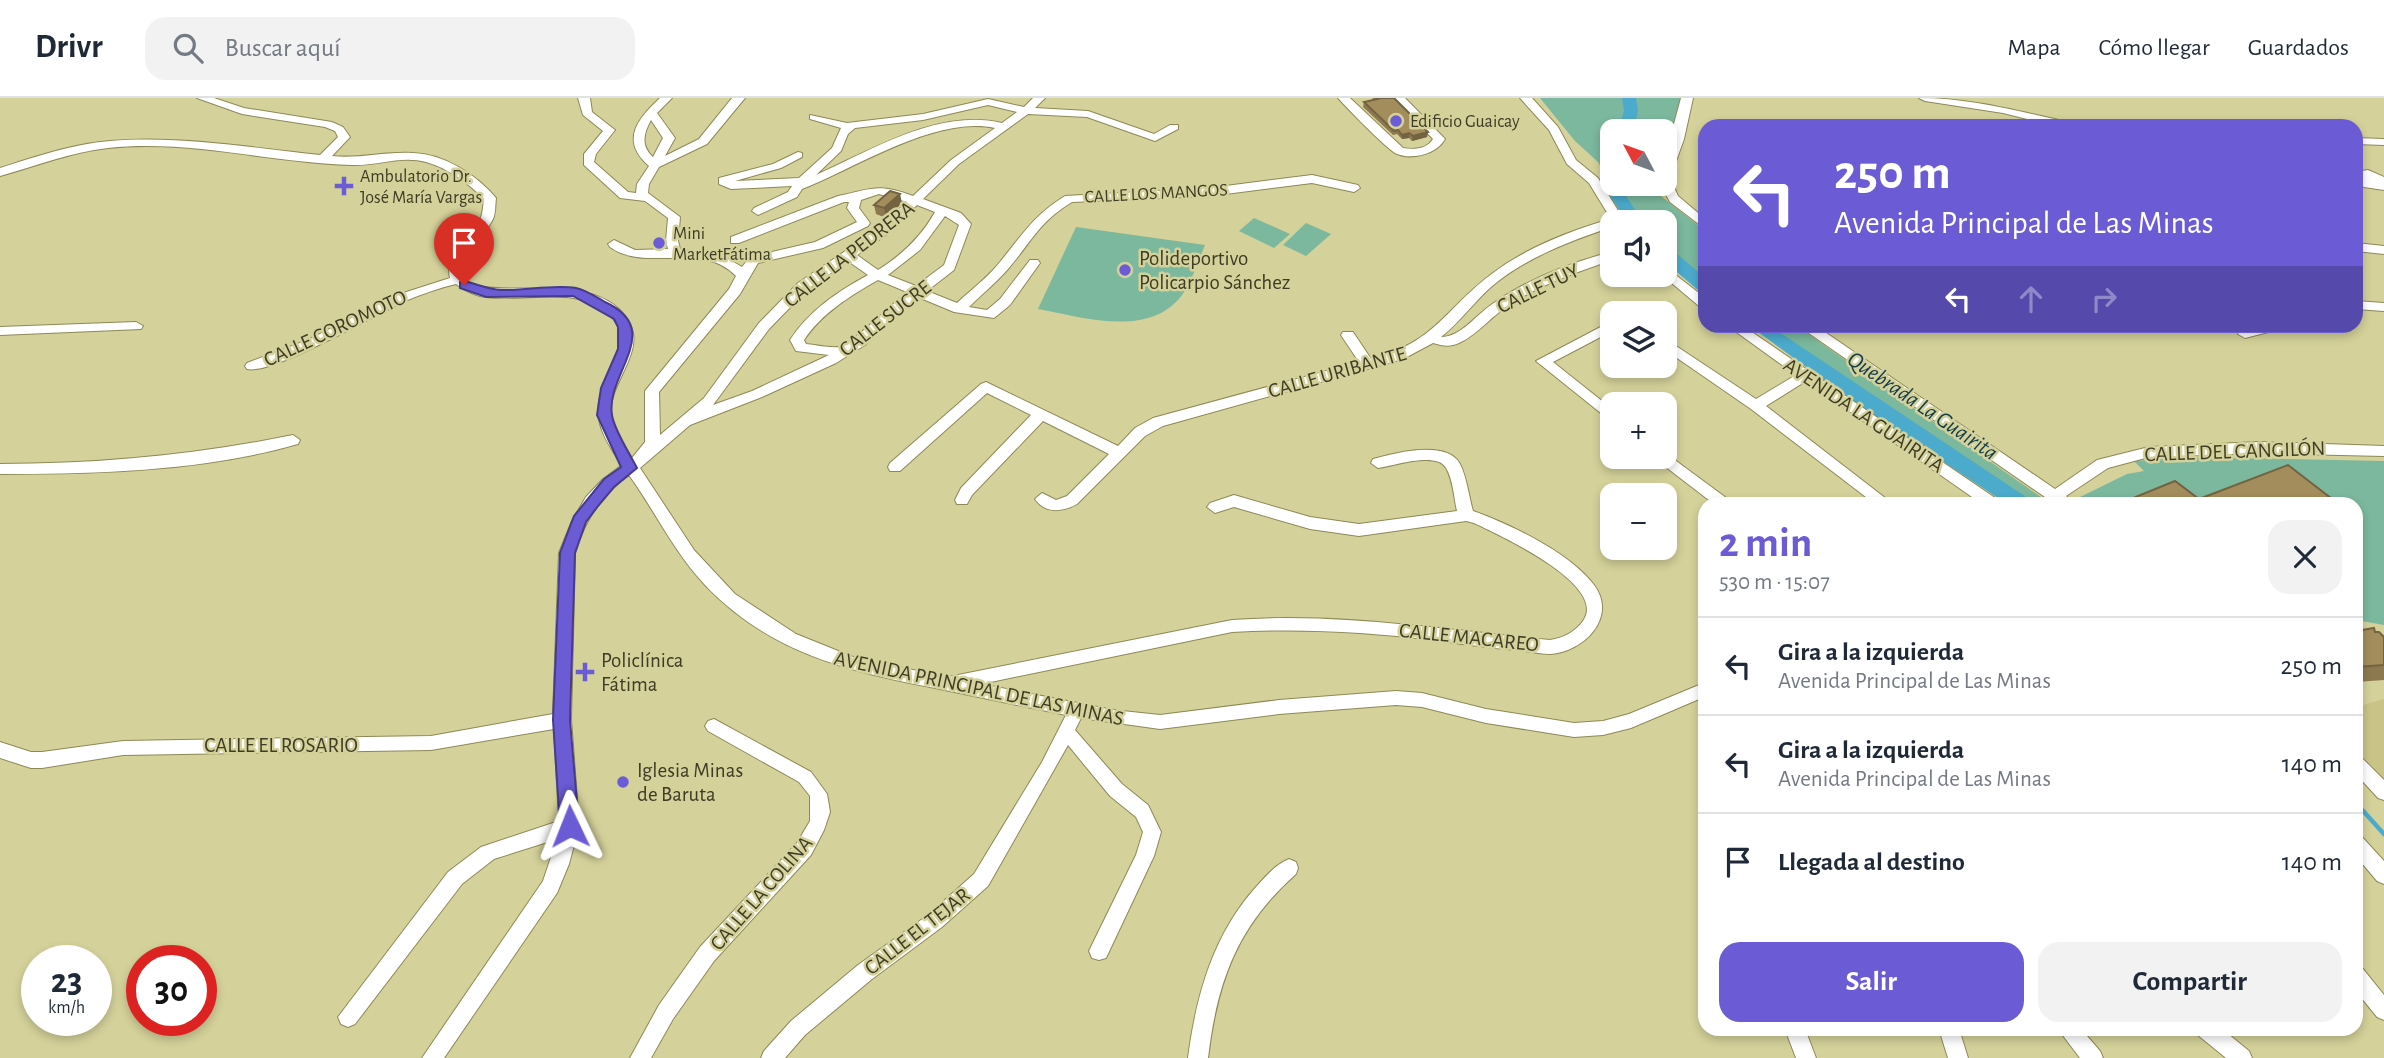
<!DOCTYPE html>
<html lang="es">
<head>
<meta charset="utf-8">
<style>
  :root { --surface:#fff; --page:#f2f2f3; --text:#1f2937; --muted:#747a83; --line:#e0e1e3; --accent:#6b5cd6 }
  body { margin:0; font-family:"Alegreya Sans",sans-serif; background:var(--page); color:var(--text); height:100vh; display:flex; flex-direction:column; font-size:26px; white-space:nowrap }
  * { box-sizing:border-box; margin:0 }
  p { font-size:23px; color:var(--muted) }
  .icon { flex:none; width:38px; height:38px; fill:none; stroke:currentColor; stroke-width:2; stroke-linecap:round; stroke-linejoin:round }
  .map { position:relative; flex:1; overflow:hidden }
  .details { position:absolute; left:1698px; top:399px; width:665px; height:539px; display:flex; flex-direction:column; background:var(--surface); border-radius:21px; box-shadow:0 4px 10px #0003 }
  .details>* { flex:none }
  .top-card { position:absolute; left:1698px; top:21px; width:665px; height:214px; border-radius:21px; box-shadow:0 4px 10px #0003; background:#6b5cd6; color:#fff; overflow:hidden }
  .needle { width:46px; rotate:311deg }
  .controls { position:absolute; left:1600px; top:21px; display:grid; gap:14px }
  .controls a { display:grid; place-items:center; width:77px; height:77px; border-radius:14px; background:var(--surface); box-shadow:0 4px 10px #0003; font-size:35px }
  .speed { position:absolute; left:21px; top:847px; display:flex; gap:14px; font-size:35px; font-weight:700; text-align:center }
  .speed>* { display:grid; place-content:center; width:91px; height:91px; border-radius:50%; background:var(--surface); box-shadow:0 4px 10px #0003; line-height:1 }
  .speed small { font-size:18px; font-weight:400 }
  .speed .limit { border:10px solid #d22; background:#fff; color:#111 }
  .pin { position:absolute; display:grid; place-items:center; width:60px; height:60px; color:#fff; margin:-72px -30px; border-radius:50% 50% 50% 0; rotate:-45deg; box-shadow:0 0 7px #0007 }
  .pin .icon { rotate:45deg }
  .me { position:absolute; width:77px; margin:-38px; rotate:358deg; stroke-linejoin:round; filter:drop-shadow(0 0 5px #0008) }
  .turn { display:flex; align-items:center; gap:24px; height:147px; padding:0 21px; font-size:32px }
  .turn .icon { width:91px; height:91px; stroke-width:2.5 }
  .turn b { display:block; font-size:49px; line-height:60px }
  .lanes { display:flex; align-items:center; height:66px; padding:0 21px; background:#0003; justify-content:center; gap:35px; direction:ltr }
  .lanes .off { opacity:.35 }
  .round { display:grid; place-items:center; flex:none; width:74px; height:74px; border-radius:21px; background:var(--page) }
  .overview { display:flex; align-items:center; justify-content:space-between; height:119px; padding:0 21px }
  h1 { font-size:42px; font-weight:700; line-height:52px; color:var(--accent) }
  .button { display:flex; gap:14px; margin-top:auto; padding:14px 21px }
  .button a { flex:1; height:80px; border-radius:21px; background:var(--accent); color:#fff; font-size:28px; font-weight:700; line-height:80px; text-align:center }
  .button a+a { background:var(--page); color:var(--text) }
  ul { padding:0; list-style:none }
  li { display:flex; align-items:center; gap:21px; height:98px; padding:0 21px; border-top:2px solid var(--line) }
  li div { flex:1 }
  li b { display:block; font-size:26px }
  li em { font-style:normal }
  header { display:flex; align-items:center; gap:42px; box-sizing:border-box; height:98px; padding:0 35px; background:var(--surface); border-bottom:2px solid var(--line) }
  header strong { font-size:33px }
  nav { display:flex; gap:38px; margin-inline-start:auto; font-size:24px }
  .search { width:490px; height:63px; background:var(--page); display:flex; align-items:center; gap:18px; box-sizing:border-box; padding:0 24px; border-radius:21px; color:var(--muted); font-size:26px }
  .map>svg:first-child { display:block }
</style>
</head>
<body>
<header>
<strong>Drivr</strong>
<div class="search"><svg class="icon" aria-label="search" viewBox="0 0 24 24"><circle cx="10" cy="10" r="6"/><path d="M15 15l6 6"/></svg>Buscar aquí</div>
<nav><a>Mapa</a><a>Cómo llegar</a><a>Guardados</a></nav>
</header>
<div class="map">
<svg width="2384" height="960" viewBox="0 0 2384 960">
  <rect width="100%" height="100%" fill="#d4d19a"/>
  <path fill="#c9c486" d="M2384,601V680L2356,652V609Z"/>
  <path fill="#7bb89d" d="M1540,0H1681L1664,62V33H1612V86H1657L1661,98L1704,132V193L1664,159V124H1632L1598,64L1575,43Z
    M1254,120L1290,136L1274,150L1239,133Z
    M1306,125L1331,136L1306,158L1283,147Z
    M1076,129L1205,147C1198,163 1192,183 1182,197C1149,241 1082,219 1038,211Z
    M1751,228H1800L1811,238L2045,402L2014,406Z
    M2187,359L2384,363V527L2356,522V406H2082L2076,401L2127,376L2144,373L2134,363Z"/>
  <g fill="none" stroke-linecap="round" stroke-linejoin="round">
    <path stroke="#4cabcd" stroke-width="4.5" d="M2356,705L2384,736"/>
    <path fill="#4cabcd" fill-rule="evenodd" d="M1622,0H1636L1638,13L1633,33H1618L1624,13Z
      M1612,82V86H1623L1624,95L1643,124H1627L1608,95L1607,86Z
      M1664,149L1670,150L1704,179V193L1698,192L1664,163Z
      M1750,228H1770L2029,401L2032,406H2007L1859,308Z"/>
    <defs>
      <path id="minor" d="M197,0H214L244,10L332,24L343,29L350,39L332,58C359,61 386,53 413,55C444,56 477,77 496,100C495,107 496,114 493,121C487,134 458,162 462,175C472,212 598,162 630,226C645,256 607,287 611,317C613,333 624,348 632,360L645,344V293L729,191L736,178C702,142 646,175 610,149L608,146L614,142L635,152L668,151L666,143L668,120L645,103L620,100L584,67V56L603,33L583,17L578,0H590L592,14L615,32L596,56L594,64L628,94L636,95L637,86L649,68C620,43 637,21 660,0H672L657,15L675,40L665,58L699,41L732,0H745L707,46L659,69L649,86L648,95L680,119L678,143L680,151L725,159L742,169L750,159L815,144L857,124L847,110L849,104H844L739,145H731V139L838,98C873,91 877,85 913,98L951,62L995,30C936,17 856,70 802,91L797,99L758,117L752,113L754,110L788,94L792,88L731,91L719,86V80L773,66L798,54L802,55V59L781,70L735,83L799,80L832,50L841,30L810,21V17L847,25L923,16L988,1L1024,9L1033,0H1045L1035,10L1088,13L1154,36L1170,27H1178V31L1155,43L1087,19L1028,16L959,66L923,101L961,115L971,126L954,172L927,193L957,205C971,192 988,179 1000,164C1022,137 1034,117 1065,98L1210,90L1312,77L1358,87L1360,90L1354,94L1312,85L1210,98L1072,104C1039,124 1032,143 1008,171C997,184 982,196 969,209L987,212L1000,201L1030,162H1038L1040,165L1010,207L994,220L954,214L918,199L896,216L865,247L836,265L762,299L690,327L640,370L694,452L735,496L796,536L858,561L948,579L1232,522C1339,514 1444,532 1550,542C1563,540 1575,534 1583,523C1609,487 1499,437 1474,425L1466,423L1359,438L1310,431L1234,409L1215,415L1207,409L1210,405L1234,397L1310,419L1359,426L1457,413C1454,400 1453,381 1446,370C1437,353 1393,368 1378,370L1371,365L1373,361C1394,355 1447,341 1460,366C1467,380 1469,399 1473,413C1510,426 1570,455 1594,487C1618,519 1584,554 1550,556C1540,556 1528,553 1518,552C1490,550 1462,546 1434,542C1366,534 1300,530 1232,534L981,586L1113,612L1160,617L1279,602L1396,593L1422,595L1486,611L1574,625L1603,623L1629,616L1704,585V599L1631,630L1603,637L1574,639L1486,625L1422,609L1396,607L1279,616L1160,631L1081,620L1075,632L1122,686L1148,707L1161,734L1154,758L1106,860L1099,862L1092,860L1089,853L1136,757L1143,734L1136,719L1110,698L1068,647L988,788L942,829L872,881L805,937L785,960H761L764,953L791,923L858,867L928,817L974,776L1042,664L1066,617C1022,608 978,599 935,590C847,573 770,555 705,487C674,454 655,413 629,377C601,397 584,423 575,455L571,621L579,728L569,766L557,795L444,960H422L543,783L557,741L494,761L462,786L355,926L348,929L341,926L338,919L448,774L481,749L559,723L554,631L431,652L123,657L42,670H31L0,660V644L31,654H42L123,643L431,638L553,616L559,455L572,423L586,399L602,382L622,367C602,338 590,318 605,283C610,271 616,260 619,248C622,233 618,224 607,215C571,186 527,205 486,199C476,198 464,192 456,186C439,190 422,196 405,203C376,216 273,277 247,271L245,268L247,265L308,242L397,197L450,180C444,159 471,140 480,122C483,115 483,108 484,101C468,85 448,70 426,64C402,57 377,68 352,67C272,65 189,41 108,50C71,54 36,68 0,78V70C35,59 72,46 110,43C179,37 251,50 320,57L338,39L335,33L325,29L242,16ZM988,7L1017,14L1002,25C939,10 872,52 816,77L841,53L848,36L855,30L923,22ZM651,22L663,40L653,59C641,48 643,36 651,22ZM879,96L907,104L878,131L798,185L759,225L704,300L660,337L659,294L740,196L758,165L823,150L868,128L870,125L859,110L861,102ZM917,107L935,114C921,139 902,157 878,172L857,157L886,137ZM945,118L959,127L944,167L916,188L888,177L920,152ZM848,163L868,177C837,194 810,212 790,242L796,253L829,257L752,293L713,307L769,231L808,191ZM878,182L907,194C894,204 850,248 839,249C828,250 816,247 806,246L804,242C822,215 850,198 878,182Z
        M1338,0H1350L1403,50C1414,52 1427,51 1433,41L1393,0H1405L1445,41C1437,56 1411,63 1395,55C1384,48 1348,11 1338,0Z
        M1520,0H1532L1558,29L1576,62L1598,80L1625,124H1612V129C1570,143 1525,160 1491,189C1474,204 1460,224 1441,239C1461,239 1476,217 1491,207C1526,182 1569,165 1611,154L1612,162C1577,174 1543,186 1512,205C1493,216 1479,236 1459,245C1450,249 1443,248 1433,245L1403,261L1163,328L1145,338L1077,406C1063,414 1045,416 1035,401L1042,395L1056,402L1067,398L1109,356L1043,323L972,397L967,406H957L955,402L961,390L1031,317L987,295L900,373H890L888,369L890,365L981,286L986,284L1118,348L1135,330L1153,320L1359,264L1341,237L1343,234H1353L1371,261C1438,243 1443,212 1493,175C1526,150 1572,132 1611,121L1589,85L1567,66L1549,32Z
        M1681,0H1693L1684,41L1670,80L1678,98L1704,120V130L1670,104L1660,86H1664V63Z
        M1919,0C1972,0 2021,14 2072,25L2078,28H2055L2003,15L1925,3Z
        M2356,40L2384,41V47L2356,46Z
        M2368,72L2384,79V92L2364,89L2356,83V74Z
        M2356,145L2384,148V156L2356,153Z
        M1664,168L1704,199V209L1699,208L1662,177H1664Z
        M2356,203L2384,205V213L2356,211Z
        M1612,223V233L1553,264L1612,311V324L1536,263Z
        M136,224L143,228L141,231L0,237V229Z
        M1728,228H1743L1998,402L2001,406H1982L1806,283L1766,308L1893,406H1875L1751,311L1664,251V240L1756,301L1796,277Z
        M1802,228H1816L2055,391L2097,362L2149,349L2259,344L2384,348V358L2259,355L2149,359L2108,370L2066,398L2074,406H2055L1803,231Z
        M2261,228H2282L2280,231L2245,240L2238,236L2240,233Z
        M293,337L300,342L298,346C205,373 97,376 0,376V366C99,366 196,357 293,337Z
        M1664,354L1729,402L1732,406H1714L1658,363L1656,359H1664Z
        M714,621L811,674L827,696L830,714L824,732L811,757L714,863L673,921L651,960H630L659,907L700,849L797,745L810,723V698L799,684L708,633L705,628L708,623Z
        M2356,657L2362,660L2384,682V702L2378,700L2356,676Z
        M2356,737L2362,739L2384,763V786L2377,783L2356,758Z
        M1289,761L1296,764L1298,770L1296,776C1237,828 1217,884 1208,960H1188C1196,898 1213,837 1256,789C1265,779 1276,766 1289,761Z
        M2356,868L2363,871L2384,897V922L2377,919L2356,893Z
        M1785,931H1805L1816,960H1796Z
        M1939,931H1959L1968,960H1948Z
        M2058,931H2081L2100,953L2103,960H2080Z
        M2196,931H2222L2249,953L2252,960H2226L2199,938Z"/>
    </defs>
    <use href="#minor" stroke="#8d8956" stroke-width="2"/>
    <use href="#minor" fill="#fff" fill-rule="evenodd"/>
  </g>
  <path fill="#8d794f" d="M1372,0H1394L1428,34L1427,39L1412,43L1409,40L1402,41L1397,36L1393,37L1363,9L1364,4L1374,2Z
    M902,105L886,120L876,116L874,107Z
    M2356,533L2384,567V582L2356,584Z"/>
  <path fill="#736340" d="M1428,34L1427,39L1412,43L1413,38Z
    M1409,35V40L1402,41V37Z
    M900,96L902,105L886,120L884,110Z"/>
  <path fill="#a48d5c" stroke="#736340" stroke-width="2" d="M1377,0H1394L1428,34L1413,38L1409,35L1402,37L1398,32L1394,33L1364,4L1378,1Z
    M890,93L900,96L884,110L874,107Z
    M2288,367L2336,404L2331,406H2125L2123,404L2175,383L2199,401Z
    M2374,530L2375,534H2379L2384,539V567L2356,569V533Z"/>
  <path fill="#6b5cd6" stroke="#463c8b" stroke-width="2" d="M464,183C477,186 487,191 501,192C525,193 552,186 576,190C586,192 596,199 605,204C666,232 605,276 612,317C614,332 630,356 637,370L614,389L598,408L586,424L575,455L570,622L579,728L576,733L570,736L563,733L560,728L553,622L560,455L574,418L604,381L621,369L597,317L601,290L618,251V229L614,221L573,198L486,199L460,190V184Z"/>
  <g fill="#6b5cd6" stroke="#d4d19a" stroke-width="2.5">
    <circle cx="1396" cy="23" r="7"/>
    <path d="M340.5 77.5h7v7h7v7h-7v7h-7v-7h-7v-7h7z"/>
    <circle cx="659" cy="145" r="7"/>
    <circle cx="1125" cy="172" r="7"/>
    <path d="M581.5 563.5h7v7h7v7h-7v7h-7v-7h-7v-7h7z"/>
    <circle cx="623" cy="684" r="7"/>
  </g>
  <g text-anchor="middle" stroke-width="5" stroke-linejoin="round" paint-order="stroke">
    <g font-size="18" fill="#3e3c26" stroke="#d4d19a" text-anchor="start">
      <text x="1410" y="29">Edificio Guaicay</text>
      <text x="360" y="84">Ambulatorio Dr.<tspan x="360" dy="21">José María Vargas</tspan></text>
      <text x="673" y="141">Mini<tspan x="673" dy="21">MarketFátima</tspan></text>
    </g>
    <g font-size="18" fill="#3e3c26" stroke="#d4d19a">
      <text transform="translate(1156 95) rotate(-3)" y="6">CALLE LOS MANGOS</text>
    </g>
    <g font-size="21" fill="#3e3c26" stroke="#d4d19a">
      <text transform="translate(849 156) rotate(-38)" y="7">CALLE LA PEDRERA</text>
      <text transform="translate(1538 190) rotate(-26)" y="7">CALLE TUY</text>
      <text transform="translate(885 220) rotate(-38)" y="7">CALLE SUCRE</text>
      <text transform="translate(335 230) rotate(-25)" y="7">CALLE COROMOTO</text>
      <text transform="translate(1337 274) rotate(-16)" y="7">CALLE URIBANTE</text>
      <text transform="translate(1864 317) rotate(34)" y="7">AVENIDA LA GUAIRITA</text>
      <text transform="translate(2235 353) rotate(-2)" y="7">CALLE DEL CANGILÓN</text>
      <text transform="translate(1469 539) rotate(6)" y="7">CALLE MACAREO</text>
      <text transform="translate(979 590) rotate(12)" y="7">AVENIDA PRINCIPAL DE LAS MINAS</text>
      <text x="281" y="654">CALLE EL ROSARIO</text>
      <text transform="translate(761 795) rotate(-49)" y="7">CALLE LA COLINA</text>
      <text transform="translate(917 833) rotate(-38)" y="7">CALLE EL TEJAR</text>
    </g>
    <g font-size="21" fill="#3e3c26" stroke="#d4d19a" text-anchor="start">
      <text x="1139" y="167">Polideportivo<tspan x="1139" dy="24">Policarpio Sánchez</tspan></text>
      <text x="601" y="569">Policlínica<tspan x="601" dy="24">Fátima</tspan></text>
      <text x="637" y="679">Iglesia Minas<tspan x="637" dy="24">de Baruta</tspan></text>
    </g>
    <g font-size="23" font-style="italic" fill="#123d4c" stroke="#d4d19a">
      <text transform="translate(1923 307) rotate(34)" y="8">Quebrada La Guairita</text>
    </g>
  </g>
</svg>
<div class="controls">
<a><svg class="needle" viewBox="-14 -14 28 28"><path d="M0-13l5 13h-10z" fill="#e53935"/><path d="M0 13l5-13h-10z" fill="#747a83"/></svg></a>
<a><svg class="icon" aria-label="sound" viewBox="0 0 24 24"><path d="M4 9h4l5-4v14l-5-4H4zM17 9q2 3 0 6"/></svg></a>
<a><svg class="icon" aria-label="layers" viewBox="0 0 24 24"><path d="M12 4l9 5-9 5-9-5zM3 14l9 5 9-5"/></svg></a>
<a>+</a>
<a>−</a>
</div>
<div class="speed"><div>23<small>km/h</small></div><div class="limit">30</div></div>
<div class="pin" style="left:464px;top:187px;background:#d93025"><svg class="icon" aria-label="arrive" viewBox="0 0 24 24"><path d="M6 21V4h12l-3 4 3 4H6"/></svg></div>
<svg class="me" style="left:570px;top:728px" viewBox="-20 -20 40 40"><path d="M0-17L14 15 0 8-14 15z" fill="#6b5cd6" stroke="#fff" stroke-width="4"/></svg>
<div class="top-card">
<div class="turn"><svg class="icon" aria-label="left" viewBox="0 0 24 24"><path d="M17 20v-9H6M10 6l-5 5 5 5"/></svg><div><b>250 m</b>Avenida Principal de Las Minas</div></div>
<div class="lanes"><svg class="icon" aria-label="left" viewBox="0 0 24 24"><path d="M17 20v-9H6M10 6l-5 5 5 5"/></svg><svg class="icon off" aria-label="ahead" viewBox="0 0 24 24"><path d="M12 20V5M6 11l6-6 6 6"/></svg><svg class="icon off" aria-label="right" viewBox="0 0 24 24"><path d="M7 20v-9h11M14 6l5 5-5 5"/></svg></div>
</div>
<section class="details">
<div class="overview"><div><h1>2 min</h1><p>530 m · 15:07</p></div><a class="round"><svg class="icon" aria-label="close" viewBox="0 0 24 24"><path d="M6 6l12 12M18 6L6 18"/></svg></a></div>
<ul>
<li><svg class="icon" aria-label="left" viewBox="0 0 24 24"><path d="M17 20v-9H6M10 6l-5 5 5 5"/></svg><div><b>Gira a la izquierda</b><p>Avenida Principal de Las Minas</p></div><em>250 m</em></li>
<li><svg class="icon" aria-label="left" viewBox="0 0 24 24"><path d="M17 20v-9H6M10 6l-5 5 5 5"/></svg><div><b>Gira a la izquierda</b><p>Avenida Principal de Las Minas</p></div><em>140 m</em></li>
<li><svg class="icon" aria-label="arrive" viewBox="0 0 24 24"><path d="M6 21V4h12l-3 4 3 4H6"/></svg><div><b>Llegada al destino</b></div><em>140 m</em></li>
</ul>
<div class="button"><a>Salir</a><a>Compartir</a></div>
</section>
</div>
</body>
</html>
